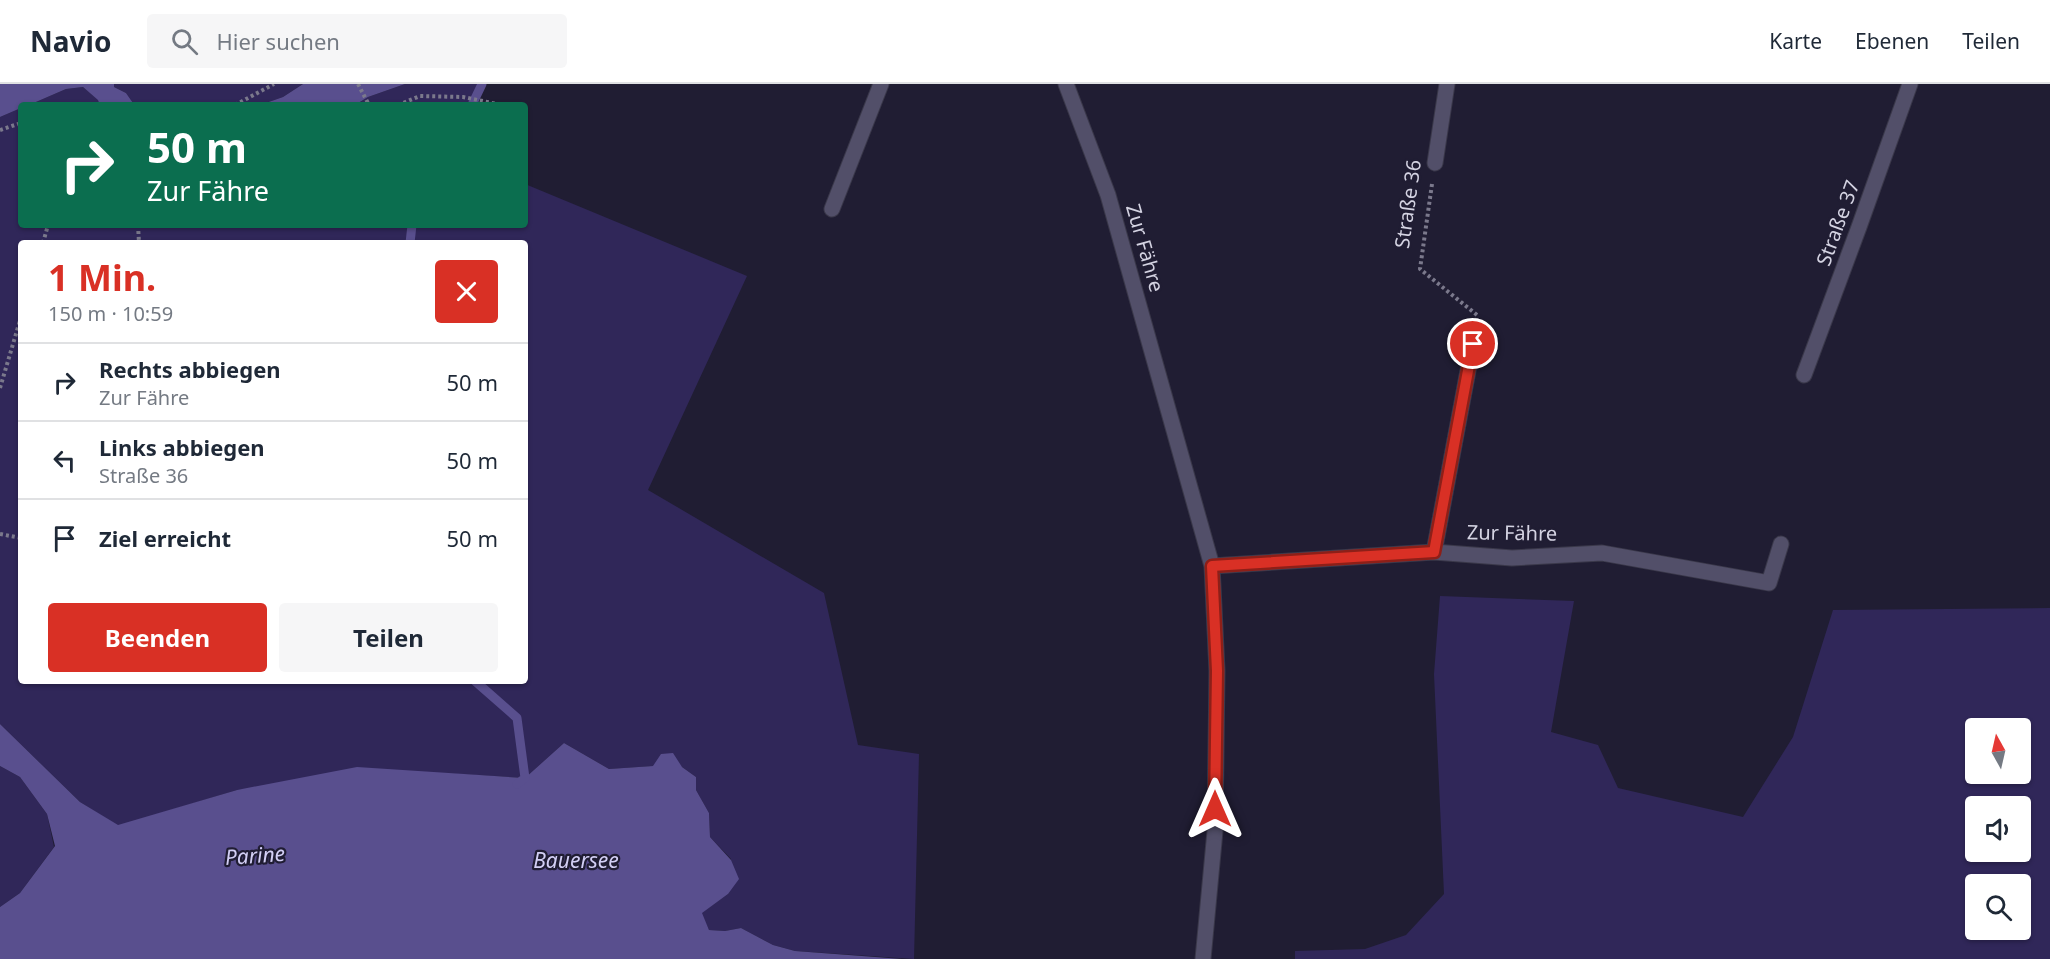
<!DOCTYPE html>
<html lang="de">
<head>
<meta charset="utf-8">
<style>
  :root { --surface:#fff; --page:#f6f6f7; --text:#1f2937; --muted:#747a83; --line:#e0e1e3; --accent:#d93025 }
  body { margin:0; font-family:"Noto Sans",sans-serif; background:var(--page); color:var(--text); height:100vh; display:flex; flex-direction:column; font-size:22px; white-space:nowrap }
  * { box-sizing:border-box; margin:0 }
  p { font-size:20px; color:var(--muted) }
  .icon { flex:none; width:33px; height:33px; fill:none; stroke:currentColor; stroke-width:2; stroke-linecap:round; stroke-linejoin:round }
  .map { position:relative; flex:1; overflow:hidden }
  .drawer { position:absolute; left:18px; top:156px; width:510px; height:444px; display:flex; flex-direction:column; background:var(--surface); border-radius:6px; box-shadow:0 2px 4px #0004 }
  .drawer>* { flex:none }
  .guide { position:absolute; left:18px; top:18px; width:510px; height:126px; border-radius:6px; box-shadow:0 2px 4px #0004; background:#0b6e4f; color:#fff; overflow:hidden }
  .needle { width:39px; rotate:352deg }
  .fabs { position:absolute; left:1965px; top:634px; display:grid; gap:12px }
  .fabs a { display:grid; place-items:center; width:66px; height:66px; border-radius:6px; background:var(--surface); box-shadow:0 2px 4px #0004; font-size:30px }
  .pin { position:absolute; display:grid; place-items:center; width:51px; height:51px; color:#fff; margin:-26px; border:3px solid #fff; border-radius:50%; box-shadow:0 2px 6px #0007 }
  .me { position:absolute; width:66px; margin:-33px; rotate:0deg; stroke-linejoin:round; filter:drop-shadow(0 0 4px #0008) }
  .turn { display:flex; align-items:center; gap:21px; height:126px; padding:0 30px; font-size:27px }
  .turn .icon { width:78px; height:78px; stroke-width:2.5 }
  .turn b { display:block; font-size:42px; line-height:51px }
  .round { display:grid; place-items:center; flex:none; width:63px; height:63px; border-radius:6px; background:var(--page) }
  .summary { display:flex; align-items:center; justify-content:space-between; height:102px; padding:0 30px }
  h1 { font-size:36px; font-weight:700; line-height:45px; color:var(--accent) }
  .primary-button { display:flex; gap:12px; margin-top:auto; padding:12px 30px }
  .primary-button a { flex:1; height:69px; border-radius:6px; background:var(--accent); color:#fff; font-size:24px; font-weight:700; line-height:69px; text-align:center }
  .primary-button a+a { background:var(--page); color:var(--text) }
  ul { padding:0; list-style:none }
  li { display:flex; align-items:center; gap:18px; height:78px; padding:0 30px; border-top:2px solid var(--line) }
  li div { flex:1 }
  li b { display:block; font-size:22px }
  li em { font-style:normal }
  header { display:flex; align-items:center; gap:36px; box-sizing:border-box; height:84px; padding:0 30px; background:var(--surface); border-bottom:2px solid var(--line) }
  header strong { font-size:28px }
  nav { display:flex; gap:33px; margin-inline-start:auto; font-size:21px }
  .search { width:420px; height:54px; background:var(--page); display:flex; align-items:center; gap:15px; box-sizing:border-box; padding:0 21px; border-radius:6px; color:var(--muted); font-size:22px }
  .map>svg:first-child { display:block }
</style>
</head>
<body>
<header>
<strong>Navio</strong>
<div class="search"><svg class="icon" aria-label="search" viewBox="0 0 24 24"><circle cx="10" cy="10" r="6"/><path d="M15 15l6 6"/></svg>Hier suchen</div>
<nav><a>Karte</a><a>Ebenen</a><a>Teilen</a></nav>
</header>
<div class="map">
<svg width="2050" height="875" viewBox="0 0 2050 875">
  <rect width="100%" height="100%" fill="#201d33"/>
  <path fill="#302759" fill-rule="evenodd" d="M114,0H303L283,13L260,21H139L133,19L126,9L114,3Z
    M405,0H482L472,21H355L368,13Z
    M83,3L99,16L100,21H29L66,5Z
    M21,24V141H525V100L747,192L648,406L824,509L858,661L919,670L914,875L795,867L773,861L741,844L725,847L709,846L701,829L728,810L731,775L710,753L709,729L696,706V693L682,683L654,682L609,685L564,659L525,694L440,689L237,706L118,742L80,718L0,640V33ZM21,159H525V597H21Z
    M1440,512L1574,517L1551,648L1598,661L1618,704L1743,733L1793,653L1833,526L2050,524V875H1295V867L1365,865L1406,851L1444,810L1434,590ZM1976,645H2020V690H1976ZM1976,723H2020V768H1976ZM1976,801H2020V846H1976Z
    M0,682L20,693L47,730L54,763L20,809L0,823Z"/>
  <path fill="#594f8e" d="M0,0H114V3L126,9L133,19L139,21H100L98,16L83,3L66,5L29,21H21V24L0,33Z
    M303,0H405L368,13L355,21H260L283,13Z
    M0,640L80,718L118,741L237,706L357,683L525,694L564,659L609,685L653,682L661,670L673,669L682,683L696,693V706L709,729L710,753L731,776L739,795L728,810L702,829L709,846L725,847L741,844L773,861L795,867L902,875H0V823L20,809L55,762L47,730L20,693L0,682Z"/>
  <g fill="none" stroke-linecap="round" stroke-linejoin="round">
    <path stroke="#594f8e" stroke-width="9" d="M472,21L482,0
      M410,159L412,141
      M475,597L517,634L525,694L517,700"/>
    <defs>
      <path id="minor" d="M1066,0L1108,111L1212,482L1217,587L1215,747L1203,875
        M1435,79L1447,0
        M832,125L881,0
        M1804,291L1859,143L1910,0
        M1434,468L1473,260
        M1212,482L1434,468L1512,474L1602,469L1769,499L1781,460"/>
    </defs>
    <use href="#minor" stroke="#3a384a" stroke-width="17"/>
    <path stroke="#7b798c" stroke-width="4" stroke-dasharray="3 3" stroke-linecap="butt" d="M358,0L369,21
      M182,20L190,21
      M235,21L274,0
      M398,21L420,12L463,13L497,20
      M0,46L21,39
      M1432,100L1420,185L1477,231L1476,239
      M138,141L139,159
      M43,159L48,141
      M0,304L21,233
      M0,450L21,454"/>
    <use href="#minor" stroke="#524f69" stroke-width="15"/>
  </g>
  <g fill="none" stroke-linecap="round" stroke-linejoin="round">
    <defs>
      <path id="route" d="M1215,725L1217,587L1212,482L1434,468L1473,260"/>
    </defs>
    <use href="#route" stroke="#8d1f18" stroke-width="15"/>
    <use href="#route" stroke="#d93025" stroke-width="10"/>
  </g>
  <g text-anchor="middle" stroke-width="4.5" stroke-linejoin="round" paint-order="stroke">
    <g font-size="20" fill="#d4d3e2" stroke="#201d33">
      <text transform="translate(1408 120) rotate(-82)" y="7">Straße 36</text>
      <text transform="translate(1838 139) rotate(-70)" y="7">Straße 37</text>
      <text transform="translate(1145 164) rotate(74)" y="7">Zur Fähre</text>
      <text transform="translate(1512 449) rotate(1)" y="7">Zur Fähre</text>
    </g>
    <g font-size="21" font-style="italic" fill="#d3cff5" stroke="#201d33">
      <text transform="translate(255 772) rotate(-4)" y="7">Parine</text>
      <text x="576" y="784">Bauersee</text>
    </g>
  </g>
</svg>
<div class="fabs">
<a><svg class="needle" viewBox="-14 -14 28 28"><path d="M0-13l5 13h-10z" fill="#e53935"/><path d="M0 13l5-13h-10z" fill="#747a83"/></svg></a>
<a><svg class="icon" aria-label="sound" viewBox="0 0 24 24"><path d="M4 9h4l5-4v14l-5-4H4zM17 9q2 3 0 6"/></svg></a>
<a><svg class="icon" aria-label="search" viewBox="0 0 24 24"><circle cx="10" cy="10" r="6"/><path d="M15 15l6 6"/></svg></a>
</div>
<div class="pin" style="left:1473px;top:260px;background:#d93025"><svg class="icon" aria-label="arrive" viewBox="0 0 24 24"><path d="M6 21V4h12l-3 4 3 4H6"/></svg></div>
<svg class="me" style="left:1215px;top:725px" viewBox="-20 -20 40 40"><path d="M0-17L14 15 0 8-14 15z" fill="#d93025" stroke="#fff" stroke-width="4"/></svg>
<div class="guide">
<div class="turn"><svg class="icon" aria-label="right" viewBox="0 0 24 24"><path d="M7 20v-9h11M14 6l5 5-5 5"/></svg><div><b>50 m</b>Zur Fähre</div></div>
</div>
<section class="drawer">
<div class="summary"><div><h1>1 Min.</h1><p>150 m · 10:59</p></div><a class="round" style="background:#d93025;color:#fff"><svg class="icon" aria-label="close" viewBox="0 0 24 24"><path d="M6 6l12 12M18 6L6 18"/></svg></a></div>
<ul>
<li><svg class="icon" aria-label="right" viewBox="0 0 24 24"><path d="M7 20v-9h11M14 6l5 5-5 5"/></svg><div><b>Rechts abbiegen</b><p>Zur Fähre</p></div><em>50 m</em></li>
<li><svg class="icon" aria-label="left" viewBox="0 0 24 24"><path d="M17 20v-9H6M10 6l-5 5 5 5"/></svg><div><b>Links abbiegen</b><p>Straße 36</p></div><em>50 m</em></li>
<li><svg class="icon" aria-label="arrive" viewBox="0 0 24 24"><path d="M6 21V4h12l-3 4 3 4H6"/></svg><div><b>Ziel erreicht</b></div><em>50 m</em></li>
</ul>
<div class="primary-button"><a>Beenden</a><a>Teilen</a></div>
</section>
</div>
</body>
</html>
